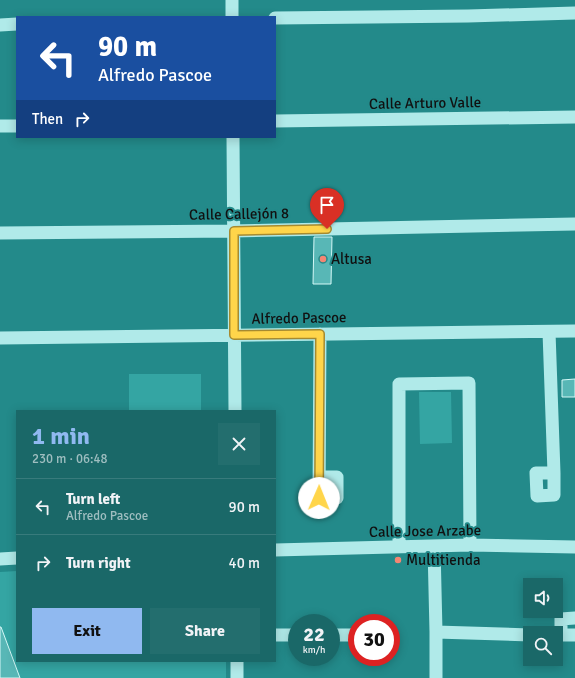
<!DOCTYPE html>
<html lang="en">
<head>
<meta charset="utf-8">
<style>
  :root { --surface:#1a6868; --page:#236e6e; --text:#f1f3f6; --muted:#9fbec0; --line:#387b7c; --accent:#90b9f0 }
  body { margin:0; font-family:Signika,sans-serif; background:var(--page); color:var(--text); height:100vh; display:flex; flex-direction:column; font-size:15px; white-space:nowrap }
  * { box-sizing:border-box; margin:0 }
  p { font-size:13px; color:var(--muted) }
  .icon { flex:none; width:22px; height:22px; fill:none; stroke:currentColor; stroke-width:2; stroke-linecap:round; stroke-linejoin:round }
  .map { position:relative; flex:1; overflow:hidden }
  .drawer { position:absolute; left:16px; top:410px; width:260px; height:252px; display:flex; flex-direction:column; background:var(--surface); border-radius:0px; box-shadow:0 2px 10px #0003 }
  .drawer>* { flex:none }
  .top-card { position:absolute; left:16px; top:16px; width:260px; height:122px; border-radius:0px; box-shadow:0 2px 10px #0003; background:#1a4fa0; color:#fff; overflow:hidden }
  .buttons { position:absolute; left:523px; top:578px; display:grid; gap:8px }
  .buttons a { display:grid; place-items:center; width:40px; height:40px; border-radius:0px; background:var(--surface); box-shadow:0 2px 10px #0003; font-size:20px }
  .speed { position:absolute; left:288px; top:614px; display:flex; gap:8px; font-size:20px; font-weight:700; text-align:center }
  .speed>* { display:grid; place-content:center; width:52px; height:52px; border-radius:50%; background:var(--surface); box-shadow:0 2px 10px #0003; line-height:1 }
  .speed small { font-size:10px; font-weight:400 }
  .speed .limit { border:6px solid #d22; background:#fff; color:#111 }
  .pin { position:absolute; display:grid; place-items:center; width:34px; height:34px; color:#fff; margin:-41px -17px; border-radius:50% 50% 50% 0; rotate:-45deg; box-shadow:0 0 4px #0007 }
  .pin .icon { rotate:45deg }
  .me { position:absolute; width:44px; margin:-22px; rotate:1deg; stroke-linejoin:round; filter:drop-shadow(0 0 3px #0008) }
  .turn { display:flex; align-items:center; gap:14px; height:84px; padding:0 16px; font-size:18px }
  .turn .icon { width:52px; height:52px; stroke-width:2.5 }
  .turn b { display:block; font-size:28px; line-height:34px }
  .then { display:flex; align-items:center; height:38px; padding:0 16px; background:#0003; gap:8px; font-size:15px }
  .round { display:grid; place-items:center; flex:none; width:42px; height:42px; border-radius:0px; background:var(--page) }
  .overview { display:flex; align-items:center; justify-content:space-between; height:68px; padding:0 16px }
  h1 { font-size:24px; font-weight:800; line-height:30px; color:var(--accent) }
  .primary-button { display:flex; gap:8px; margin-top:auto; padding:8px 16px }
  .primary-button a { flex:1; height:46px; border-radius:0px; background:var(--accent); color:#111; font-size:16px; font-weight:800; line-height:46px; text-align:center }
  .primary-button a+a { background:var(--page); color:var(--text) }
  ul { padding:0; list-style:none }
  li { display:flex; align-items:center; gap:12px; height:56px; padding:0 16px; border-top:1px solid var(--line) }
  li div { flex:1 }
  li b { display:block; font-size:15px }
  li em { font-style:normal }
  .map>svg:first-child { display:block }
</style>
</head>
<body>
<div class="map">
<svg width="575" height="678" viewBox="0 0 575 678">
  <rect width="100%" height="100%" fill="#238a8a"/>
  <path fill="#34a5a3" d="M129,374H201V411H129Z
    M419,392H451L452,443L420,444Z
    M17,571V661H226V678H0V572Z"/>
  <path fill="#58b7b6" stroke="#d5f8f7" d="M314,237H332L331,284H313Z
    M575,379V397H562V380Z
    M0,627H1L20,678H0Z"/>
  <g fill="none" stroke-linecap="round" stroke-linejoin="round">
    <path stroke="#b0eae9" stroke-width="13" d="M232,0V17
      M275,18L468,16L575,13
      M0,25L17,24
      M275,121L575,117
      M0,126H17
      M233,137L235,411
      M0,233L233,231L575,224
      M549,332L554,473V495L537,496L536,473H554
      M0,338L575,331
      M319,477H337V498H319L320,334
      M399,547V384L469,383L470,545
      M434,547L436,632V678
      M275,550L470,545L575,547
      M0,559L17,558
      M436,632L530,635
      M275,635H297
      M331,635H357
      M556,635H575
      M561,635V619L575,618
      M237,661V678"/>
  </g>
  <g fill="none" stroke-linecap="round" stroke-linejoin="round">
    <defs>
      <path id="route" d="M319,498L320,334L234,335V231L327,229"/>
    </defs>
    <use href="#route" stroke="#a68a30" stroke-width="10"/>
    <use href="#route" stroke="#ffd54a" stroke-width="7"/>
  </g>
  <g fill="#f58673" stroke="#238a8a" stroke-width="1.5">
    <circle cx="323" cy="259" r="4"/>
    <circle cx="398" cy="560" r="4"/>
  </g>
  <g text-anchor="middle" stroke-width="4" stroke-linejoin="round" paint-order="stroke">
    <g font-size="15" fill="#111" stroke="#238a8a">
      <text transform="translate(425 103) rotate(-1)" y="5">Calle Arturo Valle</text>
      <text transform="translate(239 214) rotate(-1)" y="5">Calle Callejón 8</text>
      <text transform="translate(299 318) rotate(-1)" y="5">Alfredo Pascoe</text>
      <text transform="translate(425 531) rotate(-1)" y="5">Calle Jose Arzabe</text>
    </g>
    <g font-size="15" fill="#111" stroke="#238a8a" text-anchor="start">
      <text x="331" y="264">Altusa</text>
      <text x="406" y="565">Multitienda</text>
    </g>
  </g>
</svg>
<div class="buttons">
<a><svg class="icon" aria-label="sound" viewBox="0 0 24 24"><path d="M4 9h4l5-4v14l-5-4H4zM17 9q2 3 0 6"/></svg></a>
<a><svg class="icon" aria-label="search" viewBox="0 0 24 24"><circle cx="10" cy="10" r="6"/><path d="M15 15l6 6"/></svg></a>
</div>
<div class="speed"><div>22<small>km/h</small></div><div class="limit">30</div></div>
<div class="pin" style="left:327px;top:229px;background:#d93025"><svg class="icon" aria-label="arrive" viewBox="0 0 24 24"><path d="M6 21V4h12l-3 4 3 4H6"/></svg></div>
<svg class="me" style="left:319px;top:498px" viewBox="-20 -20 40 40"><circle r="19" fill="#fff"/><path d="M0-13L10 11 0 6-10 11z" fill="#ffd54a"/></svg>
<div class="top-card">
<div class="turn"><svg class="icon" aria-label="left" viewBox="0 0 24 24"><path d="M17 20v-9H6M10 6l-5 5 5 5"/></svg><div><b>90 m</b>Alfredo Pascoe</div></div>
<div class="then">Then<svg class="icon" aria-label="right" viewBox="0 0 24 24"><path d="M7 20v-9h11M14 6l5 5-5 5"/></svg></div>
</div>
<section class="drawer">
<div class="overview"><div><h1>1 min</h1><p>230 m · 06:48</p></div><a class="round"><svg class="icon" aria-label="close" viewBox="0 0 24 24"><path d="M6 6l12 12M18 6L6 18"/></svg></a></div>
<ul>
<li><svg class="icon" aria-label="left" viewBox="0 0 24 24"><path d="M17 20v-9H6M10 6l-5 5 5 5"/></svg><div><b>Turn left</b><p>Alfredo Pascoe</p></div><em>90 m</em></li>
<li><svg class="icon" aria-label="right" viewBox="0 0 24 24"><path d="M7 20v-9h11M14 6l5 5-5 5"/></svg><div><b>Turn right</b></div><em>40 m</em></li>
</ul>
<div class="primary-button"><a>Exit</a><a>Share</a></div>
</section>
</div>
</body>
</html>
